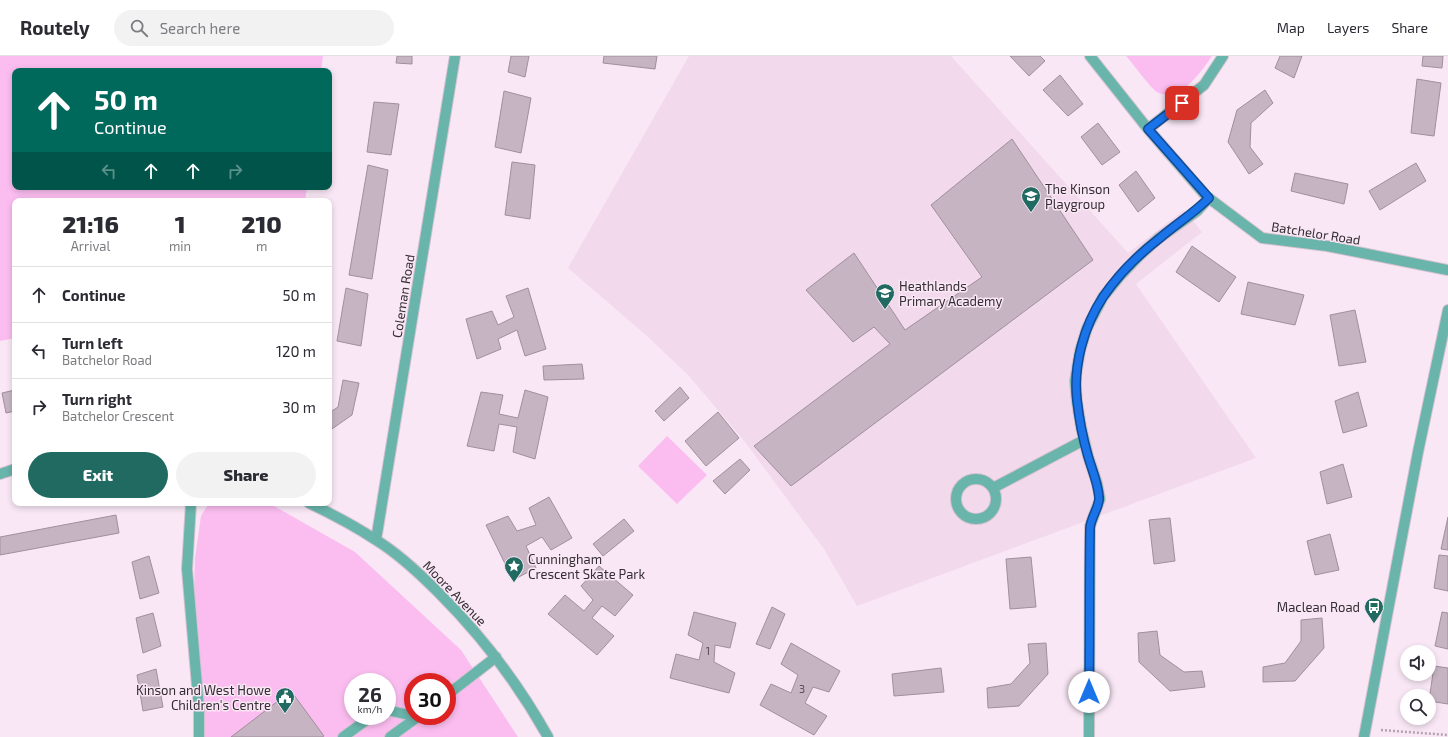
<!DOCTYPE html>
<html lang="en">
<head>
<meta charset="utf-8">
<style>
  :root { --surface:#fff; --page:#f2f2f3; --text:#2b2b33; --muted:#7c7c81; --line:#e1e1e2; --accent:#206a62 }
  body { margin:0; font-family:"Exo 2",sans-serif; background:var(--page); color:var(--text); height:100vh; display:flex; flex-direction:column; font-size:15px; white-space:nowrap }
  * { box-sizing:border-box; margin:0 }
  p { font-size:13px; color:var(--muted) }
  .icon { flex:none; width:22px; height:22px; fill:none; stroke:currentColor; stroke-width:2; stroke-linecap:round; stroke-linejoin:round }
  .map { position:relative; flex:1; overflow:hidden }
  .drawer { position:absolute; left:12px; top:142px; width:320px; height:308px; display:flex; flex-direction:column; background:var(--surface); border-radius:8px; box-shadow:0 2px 6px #0003 }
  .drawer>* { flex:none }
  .guide { position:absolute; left:12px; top:12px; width:320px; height:122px; border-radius:8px; box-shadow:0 2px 6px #0003; background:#00695c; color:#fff; overflow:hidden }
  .buttons { position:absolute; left:1400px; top:589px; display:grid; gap:8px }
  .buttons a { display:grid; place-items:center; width:36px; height:36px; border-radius:50%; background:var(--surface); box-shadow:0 2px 6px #0003; font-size:20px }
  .speed { position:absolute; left:344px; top:617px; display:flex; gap:8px; font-size:20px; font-weight:700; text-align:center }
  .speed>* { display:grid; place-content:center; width:52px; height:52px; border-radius:50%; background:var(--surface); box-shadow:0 2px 6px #0003; line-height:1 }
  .speed small { font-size:10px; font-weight:400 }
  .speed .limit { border:6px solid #d22; background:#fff; color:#111 }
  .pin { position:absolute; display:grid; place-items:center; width:34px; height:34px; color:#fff; margin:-17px; border-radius:8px; box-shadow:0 2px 6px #0006 }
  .me { position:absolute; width:44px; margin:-22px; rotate:0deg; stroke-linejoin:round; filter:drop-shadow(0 0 3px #0008) }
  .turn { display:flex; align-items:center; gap:14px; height:84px; padding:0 16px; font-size:18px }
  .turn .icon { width:52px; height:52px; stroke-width:2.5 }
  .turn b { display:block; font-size:28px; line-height:34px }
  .lanes { display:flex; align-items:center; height:38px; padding:0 16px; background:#0003; justify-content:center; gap:20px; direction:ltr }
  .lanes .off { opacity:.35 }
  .eta { display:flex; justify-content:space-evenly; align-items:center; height:68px; text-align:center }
  .eta b { font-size:24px; font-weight:800; line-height:28px }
  .action { display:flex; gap:8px; margin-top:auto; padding:8px 16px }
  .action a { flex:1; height:46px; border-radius:24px; background:var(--accent); color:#fff; font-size:16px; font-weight:800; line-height:46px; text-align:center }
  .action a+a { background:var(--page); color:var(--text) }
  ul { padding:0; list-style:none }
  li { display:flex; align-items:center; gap:12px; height:56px; padding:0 16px; border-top:1px solid var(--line) }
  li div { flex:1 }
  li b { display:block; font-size:15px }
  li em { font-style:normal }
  header { display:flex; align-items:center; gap:24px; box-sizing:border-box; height:56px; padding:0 20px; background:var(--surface); border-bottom:1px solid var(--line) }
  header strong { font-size:19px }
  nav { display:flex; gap:22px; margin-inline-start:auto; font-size:14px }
  .search { width:280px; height:36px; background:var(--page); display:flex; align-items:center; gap:10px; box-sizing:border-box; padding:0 14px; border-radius:22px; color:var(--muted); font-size:15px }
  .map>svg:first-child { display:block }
</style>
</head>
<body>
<header>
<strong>Routely</strong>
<div class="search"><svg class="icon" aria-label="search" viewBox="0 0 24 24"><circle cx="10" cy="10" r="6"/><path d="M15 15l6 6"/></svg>Search here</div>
<nav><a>Map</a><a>Layers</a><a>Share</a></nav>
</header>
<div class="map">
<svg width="1448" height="681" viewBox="0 0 1448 681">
  <rect width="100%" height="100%" fill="#f9e7f5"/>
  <path fill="#f2d9ec" d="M689,0H951L1128,197L1184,154L1202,176L1136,228L1256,402L857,550L824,493L745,386L688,319L647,280L568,212Z"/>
  <path fill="#fbbdf0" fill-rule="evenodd" d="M0,0H323L321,15H15V131H307L305,145H15V282L0,285Z
    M1126,0H1212C1202,15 1179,48 1157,36C1151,33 1132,6 1126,0Z
    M667,380L707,419L677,448L638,410Z
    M209,447H265L274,450L355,496L461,594L518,681H199L193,575L195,502L201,460ZM353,626H387V660H353ZM413,626H447V660H413Z"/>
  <path fill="#c6b4c2" stroke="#a08f9d" d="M397,0H412V8L396,7Z
    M511,0H529L525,21L508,16Z
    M604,0H657L655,13L603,7Z
    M1010,0H1040L1045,5L1029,20Z
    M1280,0H1302L1294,22L1275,12Z
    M1423,0H1443L1442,12L1422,10Z
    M1060,19L1083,48L1068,60L1043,34Z
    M1417,23L1441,27L1434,80L1411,77Z
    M1265,34L1273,47L1251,67L1250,91L1263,108L1249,118L1228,86L1237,54Z
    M504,35L531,42L521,97L495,91Z
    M374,46L399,48L391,99L367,96Z
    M1098,67L1120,96L1102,109L1081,81Z
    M1012,83L1093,204L791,430L754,390L890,288L874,271L853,286L806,234L854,197L905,274L982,221L931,149Z
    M512,106L535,109L530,163L505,159Z
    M1416,107L1426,125L1380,154L1369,135Z
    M368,109L388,114L372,223L349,219Z
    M1136,115L1155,142L1138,156L1119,129Z
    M1295,117L1348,128L1344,148L1291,135Z
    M1192,190L1236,221L1219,246L1176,216Z
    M1248,226L1304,239L1295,269L1241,258Z
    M346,232L368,238L361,290L337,285Z
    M528,232L546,293L525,300L517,274L498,283L501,293L477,303L466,263L492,255L498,269L514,261L506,240Z
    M1355,254L1366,306L1339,310L1330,259Z
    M582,308L584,323L544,324L543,310Z
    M343,324L359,327L352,359L329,375V357L338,351Z
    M680,331L689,342L664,365L655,355Z
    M15,334V355L6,357L2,337Z
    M525,334L548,341L535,403L513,396L517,371L499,368L494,395L467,390L481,336L503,339L499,358L518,362Z
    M1358,336L1367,370L1343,377L1335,345Z
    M718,356L739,382L706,410L685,385Z
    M740,403L750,414L725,438L713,425Z
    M1343,408L1352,441L1327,448L1320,416Z
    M549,441L572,482L551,494L542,481L526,490L536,512L513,524L486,469L508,460L517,475L536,469L529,452Z
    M116,459L119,477L0,499V481Z
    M1448,461V494L1441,493Z
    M1170,462L1175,505L1154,508L1149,464Z
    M624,463L634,475L603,500L593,488Z
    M1330,478L1339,514L1315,519L1307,485Z
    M1439,499L1448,500V535L1434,532Z
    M149,500L159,537L140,543L132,506Z
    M1031,501L1036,551L1010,553L1006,503Z
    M599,510L633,539L615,560L602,550L592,562L614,580L597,599L548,558L565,539L584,555L593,544L581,530Z
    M772,551L785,558L770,593L756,588Z
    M694,556L736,567L730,592L715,589L714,606L735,617L729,637L670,622L676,598L699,604L703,587L688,579Z
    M1442,556L1448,557V593L1435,590Z
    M153,557L161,590L143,597L136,562Z
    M1322,562L1324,592L1295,625L1263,626V611L1285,607L1301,585V564Z
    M1157,575L1160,599L1184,616L1202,615L1205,631L1170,635L1139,606L1138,577Z
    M791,587L840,615L829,636L813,631L805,647L827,660L814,679L760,649L771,628L791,637L798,619L781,608Z
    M1046,587L1048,618L1019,650L988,652L987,632L1011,628L1030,607L1028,588Z
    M1434,610L1448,612V648L1429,645Z
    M941,612L944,636L894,640L892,618Z
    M156,613L163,651L143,655L137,619Z
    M291,635L324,680L322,681H231Z"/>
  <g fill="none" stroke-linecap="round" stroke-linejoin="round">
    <defs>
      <path id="minor" d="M1090,0L1148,73L1206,140L1262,182L1327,190L1448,214
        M1148,73L1204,29L1223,0
        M0,418L15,413
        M956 443a20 20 0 1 1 40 0a20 20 0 1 1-40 0Z
        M993,432L1084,384
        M191,447L187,513L199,653V681
        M309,447C332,458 355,470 376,484C399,498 419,517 438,536C482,580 518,627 548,681
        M376,484L455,0
        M447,639L496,601
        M387,654L413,660
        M343,681L372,660
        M390,681L419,660
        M1089,681L1090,470L1100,443L1097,427L1088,400L1081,371L1077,346L1075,325L1080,295L1087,272L1103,241L1120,220L1139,200L1159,182L1197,155L1209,142
        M1364,681L1418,396L1448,254"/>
    </defs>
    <use href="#minor" stroke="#d2c2ce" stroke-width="12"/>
    <path stroke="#b1a3af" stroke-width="2.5" stroke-dasharray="2 2" stroke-linecap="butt" d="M1381,674L1448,679"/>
    <use href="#minor" stroke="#69b4ab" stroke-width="10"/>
  </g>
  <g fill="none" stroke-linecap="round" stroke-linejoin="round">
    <defs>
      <path id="route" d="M1089,636C1090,581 1089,527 1090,473C1090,462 1100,451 1099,441C1098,427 1092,414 1088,400C1083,383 1079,362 1077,344C1073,309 1084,270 1103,241C1118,219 1139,198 1160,182C1176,168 1194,157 1209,142L1148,73L1182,47"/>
    </defs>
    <use href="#route" stroke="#114b97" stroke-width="10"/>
    <use href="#route" stroke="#1a73e8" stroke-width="7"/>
  </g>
  <defs>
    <symbol id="school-pin" viewBox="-11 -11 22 30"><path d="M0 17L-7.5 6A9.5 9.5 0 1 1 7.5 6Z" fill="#206a62" stroke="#f9e7f5"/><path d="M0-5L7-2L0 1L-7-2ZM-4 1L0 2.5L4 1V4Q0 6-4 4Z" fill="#fff"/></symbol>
    <symbol id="sight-pin" viewBox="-11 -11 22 30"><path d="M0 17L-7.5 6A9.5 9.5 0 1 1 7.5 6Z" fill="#206a62" stroke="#f9e7f5"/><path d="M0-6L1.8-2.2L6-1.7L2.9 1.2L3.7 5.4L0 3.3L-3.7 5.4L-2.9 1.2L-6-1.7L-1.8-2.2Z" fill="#fff"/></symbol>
    <symbol id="bus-pin" viewBox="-11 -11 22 30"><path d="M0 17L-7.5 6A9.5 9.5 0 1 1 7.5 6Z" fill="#206a62" stroke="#f9e7f5"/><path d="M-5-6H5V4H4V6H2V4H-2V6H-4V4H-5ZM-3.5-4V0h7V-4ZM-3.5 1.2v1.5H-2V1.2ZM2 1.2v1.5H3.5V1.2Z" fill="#fff"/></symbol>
    <symbol id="civic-pin" viewBox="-11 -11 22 30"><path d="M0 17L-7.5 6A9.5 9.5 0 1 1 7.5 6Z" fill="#206a62" stroke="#f9e7f5"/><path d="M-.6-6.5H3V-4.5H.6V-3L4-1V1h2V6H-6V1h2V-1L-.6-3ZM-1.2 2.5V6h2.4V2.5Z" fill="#fff"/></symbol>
  </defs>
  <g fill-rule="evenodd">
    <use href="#school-pin" x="1020" y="129" width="22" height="30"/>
    <use href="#school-pin" x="874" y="226" width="22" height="30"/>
    <use href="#sight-pin" x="503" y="499" width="22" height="30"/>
    <use href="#bus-pin" x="1363" y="540" width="22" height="30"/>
    <use href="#civic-pin" x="274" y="630" width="22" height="30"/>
  </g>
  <g text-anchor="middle" stroke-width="3" stroke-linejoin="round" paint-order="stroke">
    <g font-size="11" fill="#584f57">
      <text x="708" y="599">1</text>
      <text x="802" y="637">3</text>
    </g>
    <g font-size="13" fill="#342d33" stroke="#f9e7f5" text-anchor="start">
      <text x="1045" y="138">The Kinson<tspan x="1045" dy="15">Playgroup</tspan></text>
      <text x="899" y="235">Heathlands<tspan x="899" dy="15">Primary Academy</tspan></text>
      <text x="528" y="508">Cunningham<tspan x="528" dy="15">Crescent Skate Park</tspan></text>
      <text x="1360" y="556" text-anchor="end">Maclean Road</text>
      <text x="271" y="639" text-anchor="end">Kinson and West Howe<tspan x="271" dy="15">Children's Centre</tspan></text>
    </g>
    <g font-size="13" fill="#342d33" stroke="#f9e7f5">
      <text transform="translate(1316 177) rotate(9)" y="5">Batchelor Road</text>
      <text transform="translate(403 240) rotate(-81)" y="5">Coleman Road</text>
      <text transform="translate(455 537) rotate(46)" y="5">Moore Avenue</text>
    </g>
  </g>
</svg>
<div class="buttons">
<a><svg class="icon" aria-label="sound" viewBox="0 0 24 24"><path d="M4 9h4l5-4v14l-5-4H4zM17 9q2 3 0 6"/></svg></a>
<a><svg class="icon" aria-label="search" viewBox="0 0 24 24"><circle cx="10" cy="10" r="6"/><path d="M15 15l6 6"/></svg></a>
</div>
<div class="speed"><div>26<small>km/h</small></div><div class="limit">30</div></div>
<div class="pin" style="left:1182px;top:47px;background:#d93025"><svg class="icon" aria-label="arrive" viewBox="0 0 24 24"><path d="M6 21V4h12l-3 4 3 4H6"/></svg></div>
<svg class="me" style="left:1089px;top:636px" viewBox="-20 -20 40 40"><circle r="19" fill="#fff"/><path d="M0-13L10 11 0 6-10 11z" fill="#1a73e8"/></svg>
<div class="guide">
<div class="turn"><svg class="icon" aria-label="ahead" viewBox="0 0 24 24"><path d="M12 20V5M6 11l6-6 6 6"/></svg><div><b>50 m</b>Continue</div></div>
<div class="lanes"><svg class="icon off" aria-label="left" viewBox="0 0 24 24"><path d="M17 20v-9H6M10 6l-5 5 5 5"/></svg><svg class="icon" aria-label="ahead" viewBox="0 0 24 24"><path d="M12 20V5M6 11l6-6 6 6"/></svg><svg class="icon" aria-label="ahead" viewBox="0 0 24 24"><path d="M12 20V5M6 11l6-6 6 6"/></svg><svg class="icon off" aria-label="right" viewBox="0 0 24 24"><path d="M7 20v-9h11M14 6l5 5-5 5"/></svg></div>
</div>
<section class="drawer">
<div class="eta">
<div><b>21:16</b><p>Arrival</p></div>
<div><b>1</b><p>min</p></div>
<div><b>210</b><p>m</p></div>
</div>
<ul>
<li><svg class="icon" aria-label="ahead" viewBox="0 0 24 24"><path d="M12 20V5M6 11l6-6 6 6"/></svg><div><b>Continue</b></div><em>50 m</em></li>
<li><svg class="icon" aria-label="left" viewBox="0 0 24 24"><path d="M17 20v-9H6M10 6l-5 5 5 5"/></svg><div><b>Turn left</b><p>Batchelor Road</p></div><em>120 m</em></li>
<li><svg class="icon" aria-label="right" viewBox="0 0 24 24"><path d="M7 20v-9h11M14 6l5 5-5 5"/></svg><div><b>Turn right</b><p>Batchelor Crescent</p></div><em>30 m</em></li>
</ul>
<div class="action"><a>Exit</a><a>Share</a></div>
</section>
</div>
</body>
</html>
